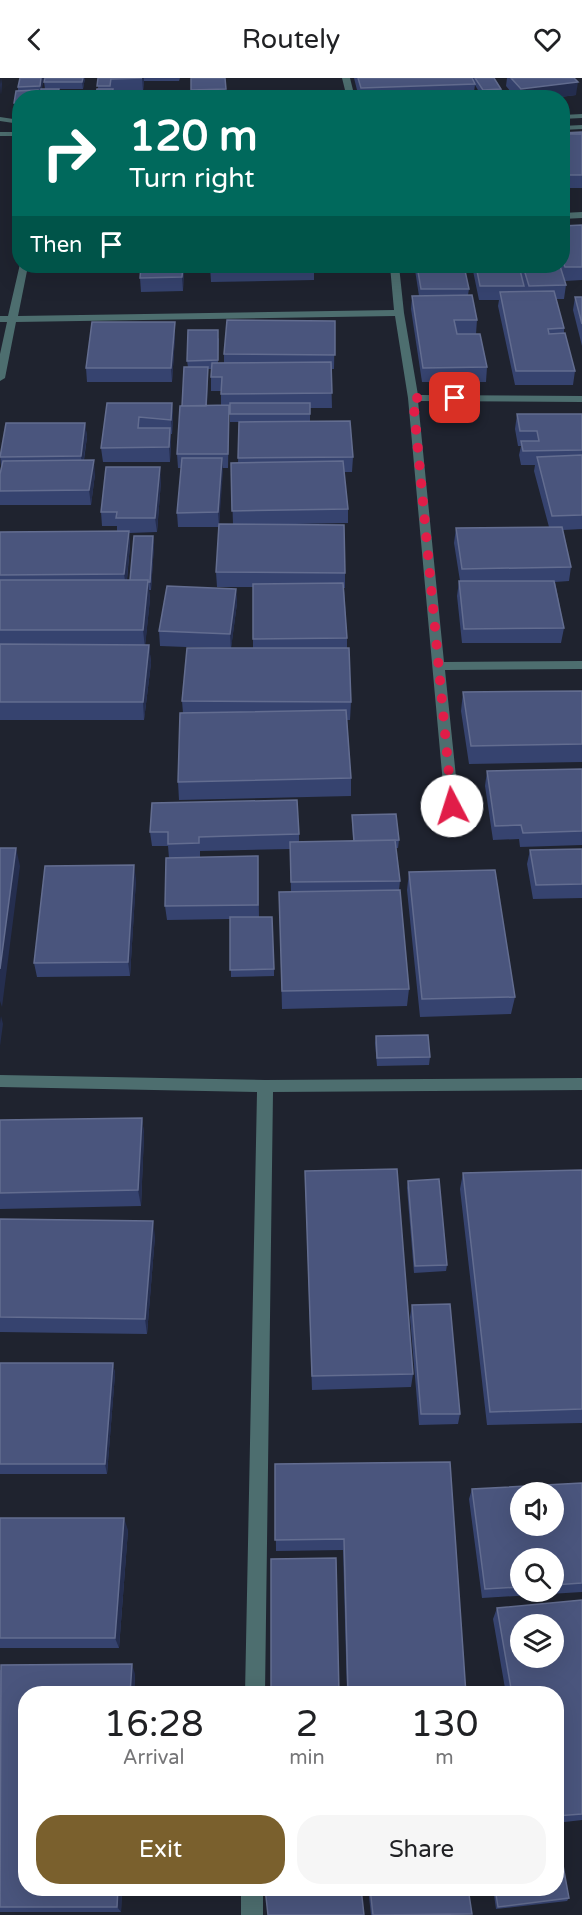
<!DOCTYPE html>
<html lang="en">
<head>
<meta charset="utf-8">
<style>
  :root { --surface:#fff; --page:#f6f6f6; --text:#202124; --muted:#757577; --accent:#7a602d }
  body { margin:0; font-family:"Varela Round",sans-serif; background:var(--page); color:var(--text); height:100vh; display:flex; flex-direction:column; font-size:22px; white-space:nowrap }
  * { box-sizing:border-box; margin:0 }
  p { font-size:20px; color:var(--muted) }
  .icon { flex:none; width:33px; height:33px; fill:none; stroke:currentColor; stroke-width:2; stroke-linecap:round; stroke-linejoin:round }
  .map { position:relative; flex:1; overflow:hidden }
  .side { position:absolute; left:18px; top:1608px; width:546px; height:210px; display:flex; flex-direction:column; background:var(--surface); border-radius:24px; box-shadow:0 6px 24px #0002 }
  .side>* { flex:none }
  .hud { position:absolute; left:12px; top:12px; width:558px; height:183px; border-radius:24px; box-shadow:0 6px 24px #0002; background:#00695c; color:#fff; overflow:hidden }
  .controls { position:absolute; left:510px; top:1404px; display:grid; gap:12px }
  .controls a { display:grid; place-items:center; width:54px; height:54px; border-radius:50%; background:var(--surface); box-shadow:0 6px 24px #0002; font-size:30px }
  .pin { position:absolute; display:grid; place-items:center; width:51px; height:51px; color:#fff; margin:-26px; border-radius:12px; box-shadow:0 3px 9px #0006 }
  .me { position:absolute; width:66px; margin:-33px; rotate:355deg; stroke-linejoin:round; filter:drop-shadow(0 0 4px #0008) }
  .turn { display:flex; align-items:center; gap:21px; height:126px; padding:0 18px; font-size:27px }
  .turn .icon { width:78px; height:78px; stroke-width:2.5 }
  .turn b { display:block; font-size:42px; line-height:51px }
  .then { display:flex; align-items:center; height:57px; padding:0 18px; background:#0003; gap:12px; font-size:22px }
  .eta { display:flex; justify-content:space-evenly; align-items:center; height:102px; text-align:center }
  .eta b { font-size:36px; font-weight:600; line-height:42px }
  .action { display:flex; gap:12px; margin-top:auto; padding:12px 18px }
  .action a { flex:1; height:69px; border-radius:24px; background:var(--accent); color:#fff; font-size:24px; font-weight:600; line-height:69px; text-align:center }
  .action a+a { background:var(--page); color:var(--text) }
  header { display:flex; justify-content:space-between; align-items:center; height:78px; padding:0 18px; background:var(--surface); font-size:27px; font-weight:600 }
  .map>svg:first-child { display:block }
</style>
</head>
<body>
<header><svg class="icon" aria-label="back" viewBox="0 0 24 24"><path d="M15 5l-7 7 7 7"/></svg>Routely<svg class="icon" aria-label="heart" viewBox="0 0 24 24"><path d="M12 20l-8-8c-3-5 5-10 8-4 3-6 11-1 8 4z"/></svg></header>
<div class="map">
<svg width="582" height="1837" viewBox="0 0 582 1837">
  <rect width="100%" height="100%" fill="#1f232f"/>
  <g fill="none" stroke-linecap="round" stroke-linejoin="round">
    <path fill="#4d6e6f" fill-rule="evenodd" d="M0,39L20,42V46L0,43Z"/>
    <path fill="#4d6e6f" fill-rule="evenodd" d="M342,0H350L355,20H347Z
      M582,36V40L562,41V37Z
      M582,47V51L562,52V48Z
      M0,54H20V58H0Z
      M582,134V140L562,141V135Z
      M20,186L28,188L18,238L394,232L390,188H399L404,235L418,317L582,318V324L418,323L444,584L582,583V591L445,592L459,728L457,731L452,733L445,728L408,320L395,238L16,244L5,300L0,303V276L7,244H0V238H8Z
      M0,997L265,1002L582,1000V1012L273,1014L265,1616H245L257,1014L0,1009Z
      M241,1810H263V1837H241Z"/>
  </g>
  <path fill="#36436f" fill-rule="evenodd" d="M20,0H44L41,11H45L44,4L85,0L83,11H59L20,20V32H15L14,25L18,13V9Z
    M98,0H180L179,3H144L143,13H114L98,11Z
    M191,0H225L226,20H192Z
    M354,0H494L501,11L500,18L482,19L475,7L473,20H359Z
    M507,0H574L576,17L552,20H516L506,8Z
    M582,54V110H562V55Z
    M582,147V202L565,203L566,207L564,221H556L564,250V255L575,293L573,307H515L498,228L499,222H479L472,188H562V148Z
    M141,188H188H184L183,213L141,214L140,200Z
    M210,188H314V202L211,204Z
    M323,188H357V192L325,194Z
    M412,188H464L469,211L468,217L477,242L476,256L487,289L486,304H422L411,231L412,218H419L415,192H413Z
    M575,219H582V268L573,232Z
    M335,243L334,291H331L332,330H310V343L353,379L352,394H344L348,431V445L296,446L345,495V510H344L347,560V570L351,624L350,642H347L351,700V718L179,722L178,704L183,635L182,623L212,570L160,568L159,553L236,511L237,525L231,570H253V509H217L216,494L219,449H178L177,435L181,390H178L177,376L182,328L188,289L187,283L219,260L218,285H224V276ZM208,291H211V313H221V327L207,328ZM229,330H230V344H254H239L238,385H231L233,446H219L222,390H228Z
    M175,244V258L172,304H87L86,290Z
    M107,325H172L173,339L172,356H171V364L170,384H103L101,370Z
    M517,336H582V451L563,452L571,489L569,503L555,504L564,550L561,565H462L457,518L459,503H460L454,465L456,450L549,449L534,393L535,387H521L519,377L521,368H518L515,351Z
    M85,345L87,359L84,382L95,396L91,427H0V396L1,388L0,377Z
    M161,403L157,454L129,455L130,467L127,502H130L153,458L154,467L151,512H149L150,521L145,567H149L151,585L144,642H0V454L117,453V448H102L101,434Z
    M582,613V684L469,686L461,633L463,614Z
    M582,691V767L520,769L519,761L493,762L485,708L487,693Z
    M152,725L299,756V764L353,763L352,737L399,762L398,770H396L400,803L399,812L409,911L407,928L282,931L279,814H291L290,771L200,773V779L258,778L259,839L274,891V898L231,899L230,841L167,842L165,828L169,780L168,768H152L150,754Z
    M582,771V820L533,821L527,786L530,772Z
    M409,794L515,919L511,936L420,939L407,812Z
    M136,801L130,898L37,899L34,885Z
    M376,958L430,979L429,987L377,988L375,965Z
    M142,1040L144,1056L141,1128L0,1131V1042Z
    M582,1092V1345L487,1347L460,1111L463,1095Z
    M305,1093L413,1296L411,1309L312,1312Z
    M408,1103L447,1187L446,1193L414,1195L407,1110Z
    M0,1141L155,1158L147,1256L0,1254Z
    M412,1227L460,1336L458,1346L419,1347L410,1239Z
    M0,1285H113L115,1296L107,1396H0Z
    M450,1384L466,1616H347L343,1472L276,1473L275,1386Z
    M582,1405V1514L482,1520L469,1421L472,1411ZM520,1480H554V1514H520Z
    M0,1440L128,1452L119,1570H0Z
    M582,1522V1742L556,1745V1616H506L493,1541L497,1530Z
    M0,1592L135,1596L134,1616H26L122,1810L121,1834H0Z
    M368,1810H468L472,1836L371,1837Z
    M493,1810H556L569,1820L567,1823L496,1831Z"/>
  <path fill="#252e4f" d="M1,0L2,6L1,17L0,7Z
    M41,0H44L41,16L40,8Z
    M83,0H85L83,11L82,4Z
    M142,0H144V3L143,13Z
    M578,4L576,17L552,20H520L521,11Z
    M183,188H184L183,213L182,199Z
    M175,244V258L172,304L171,290Z
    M172,325L173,339L172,356L171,342Z
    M85,345L87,359L82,392L81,378Z
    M170,350L171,364L170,384L169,369Z
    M222,380L223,394L219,449L218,434Z
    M94,382L95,396L91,427L89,412Z
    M160,389L161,403L157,454L155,440Z
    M129,453L130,467L126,510L124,496Z
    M153,458L154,467L151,512L150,504Z
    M148,502L150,521L145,570L143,552Z
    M236,511L237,525L231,571L230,556Z
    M149,567L151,585L144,642L143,624Z
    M16,770L20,788L2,929L0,923V891Z
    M134,787L136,801L130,898L128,884Z
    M1,938L3,946L0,968V945Z
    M142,1040L144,1056L141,1128L138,1112Z
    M153,1143L155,1158L147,1256L145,1241Z
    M113,1285L115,1296L107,1396L105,1386Z
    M124,1440L128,1452L119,1570L115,1560Z
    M132,1586L135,1596L134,1616H130Z
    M118,1810H122L121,1834L117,1829Z"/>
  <path fill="#4a557d" stroke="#636d90" stroke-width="1.5" fill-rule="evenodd" d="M20,0H41L40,8L18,9Z
    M45,0H83L82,4H44Z
    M98,0H111L110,8H97Z
    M112,0H142L112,1Z
    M191,0H225L226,11L191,12Z
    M358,0H472L475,6L361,10Z
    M475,0H494L501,11L483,12Z
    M511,0H574L578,4L521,11Z
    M41,11H59L58,20H40Z
    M97,11H113L112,20H95Z
    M38,12L37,20H20V25H14L16,13Z
    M62,13H78V20H62Z
    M582,54V56H562V55Z
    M562,56H582V97H562Z
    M582,147V189H565L562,182V148Z
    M141,188H183L182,199L140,200Z
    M417,188H464L469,211H421Z
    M476,188H519L524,208H480Z
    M523,188H560L566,207L529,208Z
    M554,213L564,250L548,251L549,256L565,255L575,293H516L500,214Z
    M472,217L477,242H454L457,256H480L487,289L423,290L412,218Z
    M575,219H582V246Z
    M227,242L335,243V277L224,276Z
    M92,244H175L171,290H86Z
    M188,252H218V282L187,283Z
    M331,284L332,315L221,316L222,299H211L212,285Z
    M184,289H208L206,328H182Z
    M107,325H172L171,342L139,339L138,350H170L169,369L101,370Z
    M230,325H310V336H230Z
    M229,327L228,376H177L180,328Z
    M517,336H582V372L523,373L521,363H539L537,353H520Z
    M350,343L353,379L238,380L239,344Z
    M6,345H85L81,378L0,379Z
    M582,377V437L552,438L537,379Z
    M182,380H222L218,434L177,435Z
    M94,382L89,412L0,413V396L3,383Z
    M343,383L348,431L232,433L231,385Z
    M106,389H160L155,440H116L117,434H101Z
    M219,446L344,447L345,495L216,494Z
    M562,449L571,489L462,491L456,450Z
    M129,453L124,496L0,497V454Z
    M134,458H153L150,504H148V502H130Z
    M0,502H148L143,552H0Z
    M459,503H554L564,550L464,551Z
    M343,505L347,560L253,561V506Z
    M167,508L236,511L230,556L159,553Z
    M0,566L149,567L143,624H0Z
    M187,570H349L351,624L182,623Z
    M582,613V666L471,668L463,614Z
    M346,632L351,700L178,704L180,635Z
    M582,691V753L523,755L521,747L495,748L487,693Z
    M297,722L299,756L199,759V765L168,766V754H150L152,725Z
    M396,736L399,762L354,763L352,737Z
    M395,762L400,803L291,804L290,764Z
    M0,770H16L0,891Z
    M582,771V806L536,807L530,772Z
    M258,778V827L165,828L166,780Z
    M134,787L128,884L34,885L45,788Z
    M495,792L515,919L422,921L409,794Z
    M400,812L409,911L282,913L279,814Z
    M230,839H272L274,891L230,892Z
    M428,957L430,979L377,980L376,958Z
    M142,1040L138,1112L0,1115V1042Z
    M397,1091L413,1296L312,1298L305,1093Z
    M582,1092V1331L490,1334L463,1095Z
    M439,1101L447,1187L415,1188L408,1103Z
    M0,1141L153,1143L145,1241L0,1239Z
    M450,1226L460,1336H421L412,1227Z
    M0,1285H113L105,1386H0Z
    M450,1384L466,1616H348L344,1461L275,1462V1386Z
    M582,1405V1505L554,1507V1480H520V1509L485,1511L472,1411ZM520,1414H554V1448H520Z
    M0,1440H124L115,1560H0Z
    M336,1480L339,1616H271V1481Z
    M582,1522V1736L556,1738V1616H512L497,1530ZM520,1546H554V1580H520Z
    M132,1586L130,1616H26V1810H118L117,1829H0L1,1587Z
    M556,1771H560L569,1820L498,1829L495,1810H556Z
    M265,1810H361L364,1837H268Z
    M370,1810H468L472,1836L373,1837Z"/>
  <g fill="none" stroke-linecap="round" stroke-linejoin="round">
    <path stroke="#e11d48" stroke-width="10" stroke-dasharray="0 18" d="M452,728L413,320H455"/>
  </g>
</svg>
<div class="controls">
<a><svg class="icon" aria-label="sound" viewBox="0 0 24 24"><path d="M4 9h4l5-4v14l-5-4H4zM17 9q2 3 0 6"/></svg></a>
<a><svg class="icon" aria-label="search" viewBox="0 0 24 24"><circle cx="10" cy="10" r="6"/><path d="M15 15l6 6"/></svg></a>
<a><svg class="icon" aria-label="layers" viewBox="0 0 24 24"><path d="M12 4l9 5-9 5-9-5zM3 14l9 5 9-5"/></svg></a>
</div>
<div class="pin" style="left:455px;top:320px;background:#d93025"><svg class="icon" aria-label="arrive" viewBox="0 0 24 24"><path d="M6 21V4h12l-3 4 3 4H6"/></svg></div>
<svg class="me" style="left:452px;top:728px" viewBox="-20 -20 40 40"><circle r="19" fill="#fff"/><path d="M0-13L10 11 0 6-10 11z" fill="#e11d48"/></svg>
<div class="hud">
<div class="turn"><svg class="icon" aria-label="right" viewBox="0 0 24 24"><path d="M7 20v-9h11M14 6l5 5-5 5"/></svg><div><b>120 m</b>Turn right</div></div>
<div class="then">Then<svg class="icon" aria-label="arrive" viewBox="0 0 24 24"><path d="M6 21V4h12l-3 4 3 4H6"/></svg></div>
</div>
<section class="side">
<div class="eta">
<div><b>16:28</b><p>Arrival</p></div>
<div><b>2</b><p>min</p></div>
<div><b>130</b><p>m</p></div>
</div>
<div class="action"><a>Exit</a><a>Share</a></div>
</section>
</div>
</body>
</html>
